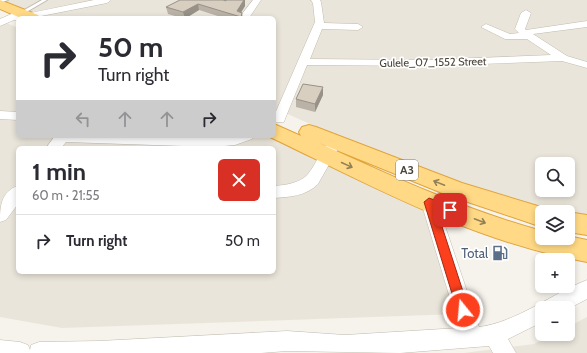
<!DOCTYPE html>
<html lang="en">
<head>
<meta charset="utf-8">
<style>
  :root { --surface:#fff; --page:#f7f7f7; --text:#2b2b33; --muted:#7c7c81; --line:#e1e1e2 }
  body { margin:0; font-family:Cabin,sans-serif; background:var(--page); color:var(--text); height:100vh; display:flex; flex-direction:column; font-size:15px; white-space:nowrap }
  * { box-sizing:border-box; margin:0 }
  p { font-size:13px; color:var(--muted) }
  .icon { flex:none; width:22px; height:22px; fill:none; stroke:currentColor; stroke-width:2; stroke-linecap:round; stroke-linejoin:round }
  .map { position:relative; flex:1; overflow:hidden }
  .panel { position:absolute; left:16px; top:146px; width:260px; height:128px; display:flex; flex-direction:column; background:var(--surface); border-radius:6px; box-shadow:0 2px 6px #0003 }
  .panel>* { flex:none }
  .top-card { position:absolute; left:16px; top:16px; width:260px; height:122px; border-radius:6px; box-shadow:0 2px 6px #0003; background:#fff; color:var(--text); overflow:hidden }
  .controls { position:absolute; left:535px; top:157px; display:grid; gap:8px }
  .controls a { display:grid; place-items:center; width:40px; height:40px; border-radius:6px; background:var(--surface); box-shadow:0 2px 6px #0003; font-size:20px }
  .pin { position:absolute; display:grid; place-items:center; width:34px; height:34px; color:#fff; margin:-17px; border-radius:8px; box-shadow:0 2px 6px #0006 }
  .me { position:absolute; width:44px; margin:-22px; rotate:343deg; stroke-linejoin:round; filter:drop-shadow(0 0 3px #0008) }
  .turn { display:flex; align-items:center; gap:14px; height:84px; padding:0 16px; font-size:18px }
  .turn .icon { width:52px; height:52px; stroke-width:2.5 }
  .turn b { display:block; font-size:28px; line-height:34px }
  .lanes { display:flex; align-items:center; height:38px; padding:0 16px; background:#0003; justify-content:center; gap:20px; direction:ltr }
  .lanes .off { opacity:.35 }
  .round { display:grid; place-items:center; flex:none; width:42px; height:42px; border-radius:6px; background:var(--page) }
  .overview { display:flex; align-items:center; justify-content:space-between; height:68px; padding:0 16px }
  h1 { font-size:24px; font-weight:700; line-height:30px }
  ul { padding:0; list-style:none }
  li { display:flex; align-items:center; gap:12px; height:52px; padding:0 16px; border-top:1px solid var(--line) }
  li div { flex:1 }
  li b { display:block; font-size:15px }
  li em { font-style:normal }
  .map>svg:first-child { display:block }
</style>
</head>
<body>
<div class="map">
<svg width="587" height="353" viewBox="0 0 587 353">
  <rect width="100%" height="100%" fill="#f6f3ec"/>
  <path fill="#eae5da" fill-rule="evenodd" d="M0,0H587V215L558,212L446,184L274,108V18H42ZM542,164H568V190H542Z
    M0,20L18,28V136H269L425,206L458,314L62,328L0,317ZM18,148H274V272H18Z
    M587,317V353H464L534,344L554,334H568V327Z"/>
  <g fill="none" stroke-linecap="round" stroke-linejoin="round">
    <defs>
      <path id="service" d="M0,0H8L0,3Z
        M42,0H47L23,14L19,13Z"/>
      <path id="minor" d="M94,0H111L107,3L31,18H18V21L14,20L0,26V19L18,11H24L25,14Z
        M253,0H261L249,18H239Z
        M311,0H320L321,2L324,23L358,24L363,27L358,30L322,29L310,59L425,60L551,55L527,39H505L481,27L486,24L510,34L519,33L515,29L521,13L526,10L531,13L525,29L526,30L587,21V27L533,34L567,56L587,62V68L562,61L425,66L307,65L285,119L284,122H274V116L315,22L313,3Z
        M0,111L18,112V120L0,119Z
        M55,136H254L252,139L235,145L213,147L66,142L61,148H46Z
        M333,140L338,142L340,145L318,184C306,196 290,197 274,198V186C314,183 308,170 328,142Z
        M18,186V204L6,220L0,222C0,207 1,191 18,186Z
        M429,196L435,198L437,202L479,327C517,322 551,294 587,280V299L568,309L542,308V322L508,339L516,353H493L489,346L400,353L287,351L261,353H0V340L20,342L28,345L30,350L31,345L39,342L99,341L287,331L345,335L459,328L421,202L423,198Z"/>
      <path id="trunk" d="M0,0L38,15L40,18H21L0,9Z
        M274,124L301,136L299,132L302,127L309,125L316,127L462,183L551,210L552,212H542V227L447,195L319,143C391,176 465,210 542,231V238H568V236L587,240V262C474,242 370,185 268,136H274Z
        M568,212L587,215V235L568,232Z"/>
    </defs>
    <use href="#service" stroke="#c2bbae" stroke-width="2"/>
    <use href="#minor" stroke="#c2bbae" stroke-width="1"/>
    <use href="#trunk" stroke="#e0a43c" stroke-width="2"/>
    <use href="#service" fill="#fff" fill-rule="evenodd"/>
    <use href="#minor" fill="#fff" fill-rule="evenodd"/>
    <use href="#trunk" fill="#ffd985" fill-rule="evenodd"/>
  </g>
  <path fill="#bab2a6" d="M226,0H245V6L241,12L242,13L243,18H224L199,10L186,18H182L168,14L166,7L226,1Z
    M323,95L315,112L296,107V99Z"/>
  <path fill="#979187" d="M244,0H245V6L239,16L237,11Z
    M198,4L199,10L186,18H185L183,12Z
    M323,87V95L315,112V104Z"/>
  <path fill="#d8cfc1" stroke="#979187" d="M180,0H223L226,1V0H244L237,11L242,13L241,17L198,4L183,12L166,7Z
    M303,84L323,87L315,104L296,99Z"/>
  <defs><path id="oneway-shaft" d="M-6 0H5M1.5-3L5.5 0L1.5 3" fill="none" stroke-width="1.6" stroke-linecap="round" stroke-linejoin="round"/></defs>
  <g stroke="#938057">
    <use href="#oneway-shaft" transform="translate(347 165) rotate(25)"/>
    <use href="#oneway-shaft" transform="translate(439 183) rotate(-158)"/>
    <use href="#oneway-shaft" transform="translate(480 221) rotate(21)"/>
  </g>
  <path fill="#fc3f1d" stroke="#a42913" d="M429,198L453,207L455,210L450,214L436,208L469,310L467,314L463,316L459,314L457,310L424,202Z"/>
  <defs>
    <symbol id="fuel-bare" viewBox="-9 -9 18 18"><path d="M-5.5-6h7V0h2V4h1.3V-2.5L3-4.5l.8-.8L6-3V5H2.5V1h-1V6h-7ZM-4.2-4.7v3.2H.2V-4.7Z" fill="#5c6f8a" stroke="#fff" stroke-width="2.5" paint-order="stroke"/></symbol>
  </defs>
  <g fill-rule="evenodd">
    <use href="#fuel-bare" x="489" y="242" width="22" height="22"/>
  </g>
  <g text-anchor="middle" stroke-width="3.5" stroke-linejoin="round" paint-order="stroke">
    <g font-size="11" fill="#4b4439" stroke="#fff">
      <text transform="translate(433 62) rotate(-1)" y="4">Gulele_07_1552 Street</text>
    </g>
    <rect fill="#fff" stroke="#817c74" stroke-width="1" x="396" y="160" width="22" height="20" rx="3"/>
    <g font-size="12" font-weight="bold" fill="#4b4439">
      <text x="407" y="174">A3</text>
    </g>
    <g font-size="13" fill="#4e5e75" stroke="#fff" text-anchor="end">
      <text x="488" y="258">Total</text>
    </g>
  </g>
</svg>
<div class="controls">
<a><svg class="icon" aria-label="search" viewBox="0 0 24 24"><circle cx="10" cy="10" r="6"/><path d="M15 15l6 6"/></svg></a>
<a><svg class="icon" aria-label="layers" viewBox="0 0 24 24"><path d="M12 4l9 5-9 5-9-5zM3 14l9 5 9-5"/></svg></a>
<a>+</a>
<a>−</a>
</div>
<div class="pin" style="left:450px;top:210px;background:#d93025"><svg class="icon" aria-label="arrive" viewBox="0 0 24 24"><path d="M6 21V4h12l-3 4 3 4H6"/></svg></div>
<svg class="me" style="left:463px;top:310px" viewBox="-20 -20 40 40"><circle r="17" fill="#fc3f1d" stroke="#fff" stroke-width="3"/><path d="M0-11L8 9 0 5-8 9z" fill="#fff"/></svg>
<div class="top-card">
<div class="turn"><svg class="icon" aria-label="right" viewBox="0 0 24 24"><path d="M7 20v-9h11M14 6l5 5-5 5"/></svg><div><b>50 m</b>Turn right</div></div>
<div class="lanes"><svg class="icon off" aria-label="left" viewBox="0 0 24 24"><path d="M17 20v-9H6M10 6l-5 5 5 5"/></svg><svg class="icon off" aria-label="ahead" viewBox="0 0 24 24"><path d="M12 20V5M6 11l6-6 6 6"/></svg><svg class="icon off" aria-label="ahead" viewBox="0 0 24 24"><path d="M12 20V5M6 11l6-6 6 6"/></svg><svg class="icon" aria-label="right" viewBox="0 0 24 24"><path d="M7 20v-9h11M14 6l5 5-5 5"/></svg></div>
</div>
<section class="panel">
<div class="overview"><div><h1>1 min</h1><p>60 m · 21:55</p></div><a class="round" style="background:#d93025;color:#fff"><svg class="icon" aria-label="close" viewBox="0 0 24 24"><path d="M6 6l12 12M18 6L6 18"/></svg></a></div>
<ul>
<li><svg class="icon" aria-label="right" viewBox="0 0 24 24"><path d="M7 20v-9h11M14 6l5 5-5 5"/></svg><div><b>Turn right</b></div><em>50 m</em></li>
</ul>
</section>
</div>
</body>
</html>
